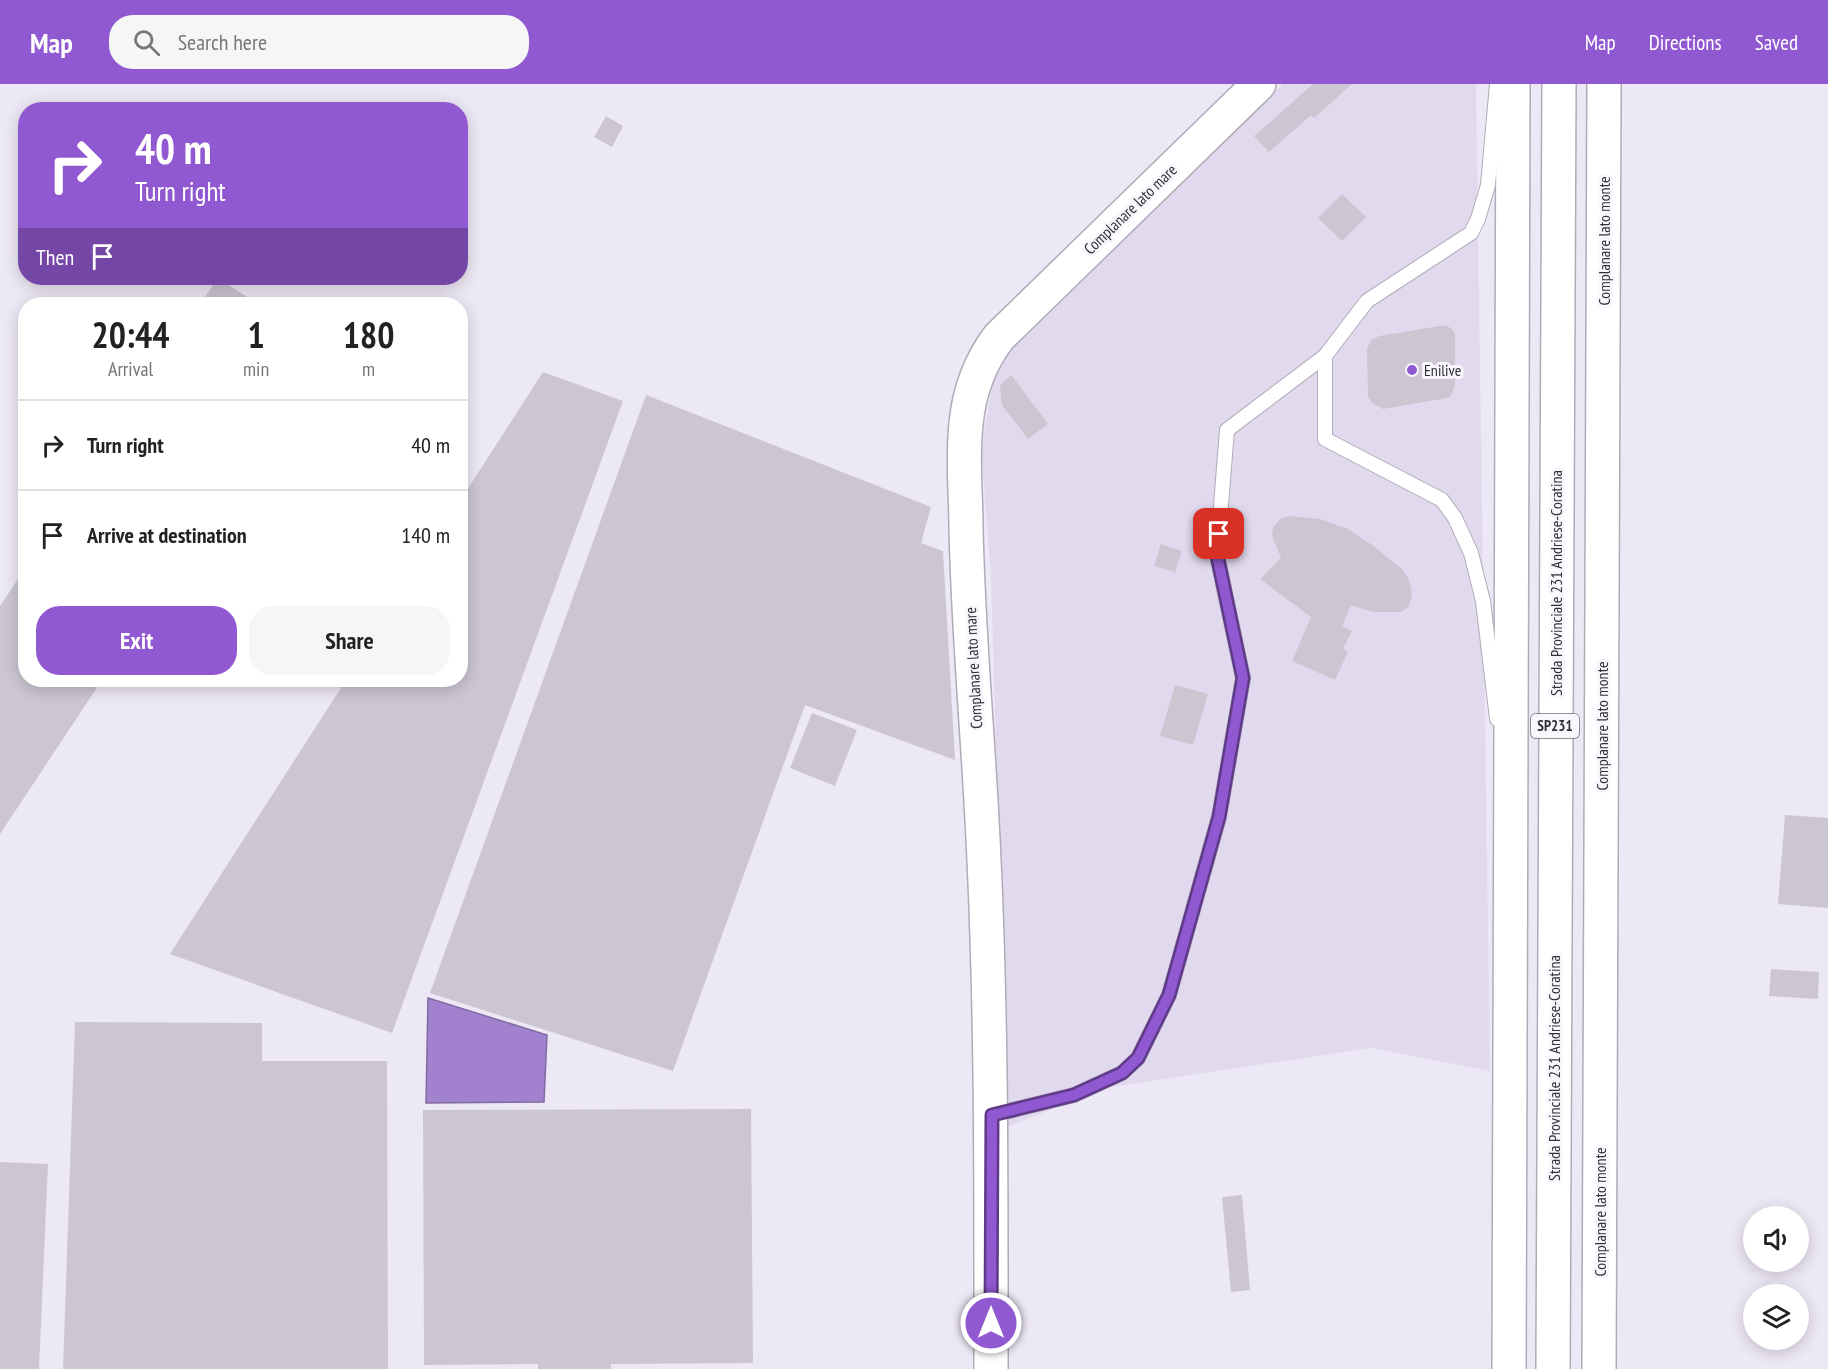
<!DOCTYPE html>
<html lang="en">
<head>
<meta charset="utf-8">
<style>
  :root { --surface:#fff; --page:#f6f6f6; --text:#222; --muted:#767676; --line:#e0e0e0; --accent:#9159d1 }
  body { margin:0; font-family:"PT Sans Narrow",sans-serif; background:var(--page); color:var(--text); height:100vh; display:flex; flex-direction:column; font-size:22px; white-space:nowrap }
  * { box-sizing:border-box; margin:0 }
  p { font-size:20px; color:var(--muted) }
  .icon { flex:none; width:33px; height:33px; fill:none; stroke:currentColor; stroke-width:2; stroke-linecap:round; stroke-linejoin:round }
  .map { position:relative; flex:1; overflow:hidden }
  .sheet { position:absolute; left:18px; top:213px; width:450px; height:390px; display:flex; flex-direction:column; background:var(--surface); border-radius:24px; box-shadow:0 3px 15px #0003 }
  .sheet>* { flex:none }
  .banner { position:absolute; left:18px; top:18px; width:450px; height:183px; border-radius:24px; box-shadow:0 3px 15px #0003; background:#9159d1; color:#fff; overflow:hidden }
  .buttons { position:absolute; left:1743px; top:1122px; display:grid; gap:12px }
  .buttons a { display:grid; place-items:center; width:66px; height:66px; border-radius:50%; background:var(--surface); box-shadow:0 3px 15px #0003; font-size:30px }
  .pin { position:absolute; display:grid; place-items:center; width:51px; height:51px; color:#fff; margin:-26px; border-radius:12px; box-shadow:0 3px 9px #0006 }
  .me { position:absolute; width:66px; margin:-33px; rotate:0deg; stroke-linejoin:round; filter:drop-shadow(0 0 4px #0008) }
  .turn { display:flex; align-items:center; gap:21px; height:126px; padding:0 18px; font-size:27px }
  .turn .icon { width:78px; height:78px; stroke-width:2.5 }
  .turn b { display:block; font-size:42px; line-height:51px }
  .then { display:flex; align-items:center; height:57px; padding:0 18px; background:#0003; gap:12px; font-size:22px }
  .eta { display:flex; justify-content:space-evenly; align-items:center; height:102px; text-align:center }
  .eta b { font-size:36px; font-weight:600; line-height:42px }
  .action { display:flex; gap:12px; margin-top:auto; padding:12px 18px }
  .action a { flex:1; height:69px; border-radius:24px; background:var(--accent); color:#fff; font-size:24px; font-weight:600; line-height:69px; text-align:center }
  .action a+a { background:var(--page); color:var(--text) }
  ul { padding:0; list-style:none }
  li { display:flex; align-items:center; gap:18px; height:90px; padding:0 18px; border-top:2px solid var(--line) }
  li div { flex:1 }
  li b { display:block; font-size:22px }
  li em { font-style:normal }
  header { display:flex; align-items:center; gap:36px; box-sizing:border-box; height:84px; padding:0 30px; background:var(--accent); color:#fff }
  header strong { font-size:28px }
  nav { display:flex; gap:33px; margin-inline-start:auto; font-size:21px }
  .search { width:420px; height:54px; background:var(--page); display:flex; align-items:center; gap:15px; box-sizing:border-box; padding:0 21px; border-radius:24px; color:var(--muted); font-size:22px }
  .map>svg:first-child { display:block }
</style>
</head>
<body>
<header>
<strong>Map</strong>
<div class="search"><svg class="icon" aria-label="search" viewBox="0 0 24 24"><circle cx="10" cy="10" r="6"/><path d="M15 15l6 6"/></svg>Search here</div>
<nav><a>Map</a><a>Directions</a><a>Saved</a></nav>
</header>
<div class="map">
<svg width="1828" height="1285" viewBox="0 0 1828 1285">
  <rect width="100%" height="100%" fill="#ede8f5"/>
  <path fill="#e1daee" d="M1283,0H1476L1490,987L1371,964L1104,1004L1007,1043L991,493L981,363L993,300L1011,265Z"/>
  <path fill="#a282cf" stroke="#816aa1" stroke-width="1.5" d="M428,914L547,951L544,1018L426,1019Z"/>
  <path fill="#cbc6d2" d="M1313,0H1352L1314,34L1311,31L1269,68L1254,52Z
    M606,32L623,42L612,63L594,53Z
    M1342,110L1366,133L1342,157L1318,134Z
    M218,194L258,220H200Z
    M1440,242H1447L1452,245L1455,250V301L1451,312L1447,314L1383,325L1372,319L1368,313L1367,265L1371,256L1379,252Z
    M543,288L623,317L392,949L170,870L346,596H460V417Z
    M1011,291L1048,340L1028,355L1002,321L1000,301Z
    M646,311L931,423L921,459L943,467L955,676L805,621L673,987L430,909Z
    M1289,432L1320,435L1348,445L1372,461L1403,486L1408,494L1411,503L1412,513L1409,522L1401,528H1372L1351,521L1342,542L1352,547L1343,565L1348,568L1335,596L1292,577L1311,533L1260,495L1281,474L1272,452L1273,443L1280,435Z
    M1161,460L1182,467L1175,488L1154,482Z
    M26,483V596H102L0,750V522Z
    M1175,601L1208,610L1193,661L1160,652Z
    M812,629L857,646L835,702L790,684Z
    M1785,731L1828,734V824L1778,820Z
    M1771,885L1819,888L1818,915L1769,912Z
    M75,938L262,939V977H387L388,1285H63Z
    M751,1025L753,1279L611,1280V1285H538V1280L424,1281L423,1026Z
    M0,1078L48,1080L39,1285H0Z
    M1242,1111L1250,1206L1231,1208L1222,1113Z"/>
  <g fill="none" stroke-linecap="round" stroke-linejoin="round">
    <defs>
      <path id="service" d="M1497,0L1488,101L1478,135L1471,149L1367,217L1325,272V355L1442,416L1455,434L1471,469L1483,517L1497,635
        M992,1031L1074,1011L1122,989L1138,974L1169,911L1219,733L1243,594L1217,471L1227,346L1325,272"/>
      <path id="tertiary" d="M991,1285C991,1102 992,919 982,736C977,639 968,542 966,444C966,410 962,374 966,340C969,308 980,278 999,253L1259,0
        M1599,1285L1604,0"/>
      <path id="trunk" d="M1509,1285L1513,0
        M1553,1285L1559,0"/>
    </defs>
    <use href="#service" stroke="#b0abb8" stroke-width="16"/>
    <use href="#tertiary" stroke="#b0abb8" stroke-width="36"/>
    <use href="#trunk" stroke="#b0abb8" stroke-width="36"/>
    <use href="#service" stroke="#fff" stroke-width="14"/>
    <use href="#tertiary" stroke="#fff" stroke-width="33"/>
    <use href="#trunk" stroke="#fff" stroke-width="33"/>
  </g>
  <g fill="none" stroke-linecap="round" stroke-linejoin="round">
    <defs>
      <path id="route" d="M991,1239L992,1031L1074,1011L1122,989L1138,974L1169,911L1219,733L1243,594L1217,471L1219,450"/>
    </defs>
    <use href="#route" stroke="#5e3a88" stroke-width="15"/>
    <use href="#route" stroke="#9159d1" stroke-width="10"/>
  </g>
  <circle fill="#9159d1" stroke="#f9f6fe" stroke-width="2" cx="1412" cy="286" r="6"/>
  <g text-anchor="middle" stroke-width="6" stroke-linejoin="round" paint-order="stroke">
    <rect fill="#f9f6fe" stroke="#6e6c72" stroke-width="1.5" x="1531" y="630" width="48" height="24" rx="4.5"/>
    <g font-size="15" font-weight="bold" fill="#333136">
      <text x="1555" y="647">SP231</text>
    </g>
    <g font-size="16" fill="#333136" stroke="#f9f6fe">
      <text transform="translate(1130 125) rotate(-44)" y="6">Complanare lato mare</text>
      <text transform="translate(1604 157) rotate(-90)" y="6">Complanare lato monte</text>
      <text transform="translate(1556 499) rotate(-90)" y="6">Strada Provinciale 231 Andriese-Coratina</text>
      <text transform="translate(973 584) rotate(-93)" y="6">Complanare lato mare</text>
      <text transform="translate(1602 642) rotate(-90)" y="6">Complanare lato monte</text>
      <text transform="translate(1554 984) rotate(-90)" y="6">Strada Provinciale 231 Andriese-Coratina</text>
      <text transform="translate(1600 1128) rotate(-90)" y="6">Complanare lato monte</text>
    </g>
    <g font-size="16" fill="#333136" stroke="#f9f6fe" text-anchor="start">
      <text x="1424" y="292">Enilive</text>
    </g>
  </g>
</svg>
<div class="buttons">
<a><svg class="icon" aria-label="sound" viewBox="0 0 24 24"><path d="M4 9h4l5-4v14l-5-4H4zM17 9q2 3 0 6"/></svg></a>
<a><svg class="icon" aria-label="layers" viewBox="0 0 24 24"><path d="M12 4l9 5-9 5-9-5zM3 14l9 5 9-5"/></svg></a>
</div>
<div class="pin" style="left:1219px;top:450px;background:#d93025"><svg class="icon" aria-label="arrive" viewBox="0 0 24 24"><path d="M6 21V4h12l-3 4 3 4H6"/></svg></div>
<svg class="me" style="left:991px;top:1239px" viewBox="-20 -20 40 40"><circle r="17" fill="#9159d1" stroke="#fff" stroke-width="3"/><path d="M0-11L8 9 0 5-8 9z" fill="#fff"/></svg>
<div class="banner">
<div class="turn"><svg class="icon" aria-label="right" viewBox="0 0 24 24"><path d="M7 20v-9h11M14 6l5 5-5 5"/></svg><div><b>40 m</b>Turn right</div></div>
<div class="then">Then<svg class="icon" aria-label="arrive" viewBox="0 0 24 24"><path d="M6 21V4h12l-3 4 3 4H6"/></svg></div>
</div>
<section class="sheet">
<div class="eta">
<div><b>20:44</b><p>Arrival</p></div>
<div><b>1</b><p>min</p></div>
<div><b>180</b><p>m</p></div>
</div>
<ul>
<li><svg class="icon" aria-label="right" viewBox="0 0 24 24"><path d="M7 20v-9h11M14 6l5 5-5 5"/></svg><div><b>Turn right</b></div><em>40 m</em></li>
<li><svg class="icon" aria-label="arrive" viewBox="0 0 24 24"><path d="M6 21V4h12l-3 4 3 4H6"/></svg><div><b>Arrive at destination</b></div><em>140 m</em></li>
</ul>
<div class="action"><a>Exit</a><a>Share</a></div>
</section>
</div>
</body>
</html>
